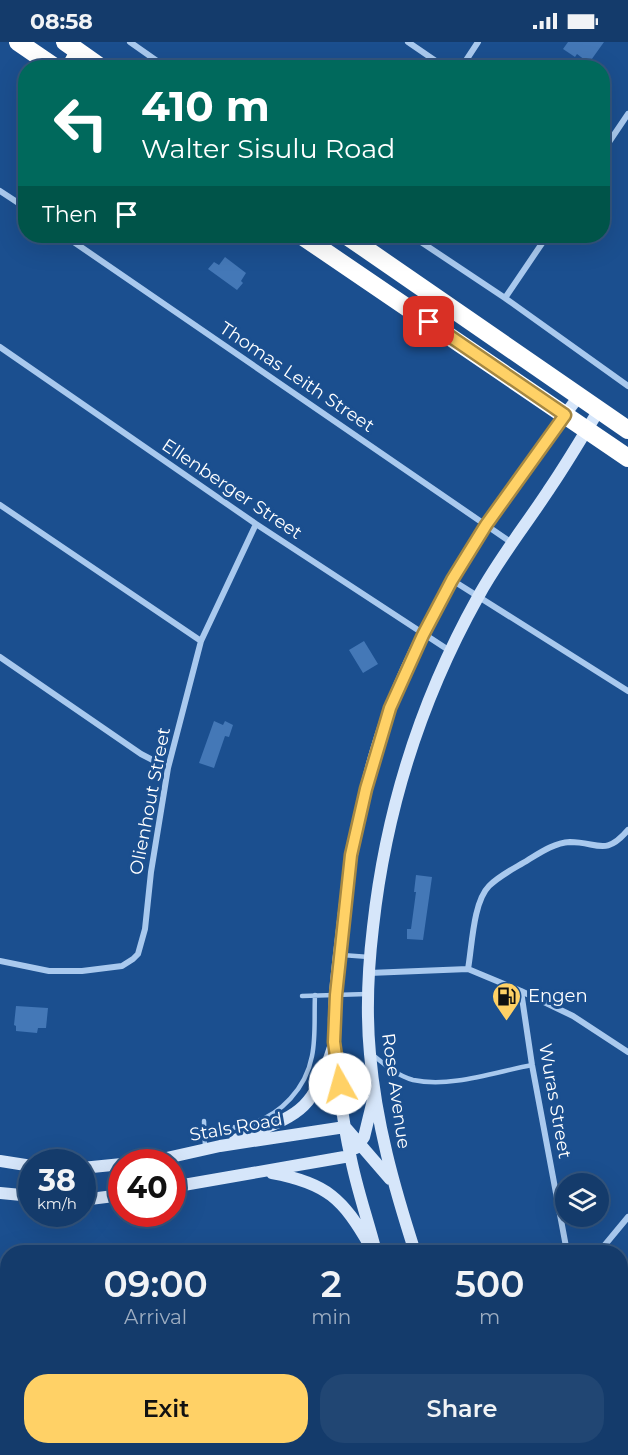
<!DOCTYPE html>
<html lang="en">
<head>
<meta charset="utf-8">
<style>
  :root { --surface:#143b6b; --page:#214673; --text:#f1f3f6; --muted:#9dadc1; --line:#33557e; --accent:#ffd166 }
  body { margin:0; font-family:Montserrat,sans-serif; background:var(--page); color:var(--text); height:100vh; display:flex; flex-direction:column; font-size:22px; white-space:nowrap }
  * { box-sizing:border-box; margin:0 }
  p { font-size:20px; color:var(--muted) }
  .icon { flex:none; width:33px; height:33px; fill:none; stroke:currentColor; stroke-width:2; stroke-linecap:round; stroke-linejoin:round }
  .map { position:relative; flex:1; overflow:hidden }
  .drawer { position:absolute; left:0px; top:1203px; width:628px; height:210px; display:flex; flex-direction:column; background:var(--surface); border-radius:24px 24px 0 0; box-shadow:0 6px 24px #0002,0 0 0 2px var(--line) }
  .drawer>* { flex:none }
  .top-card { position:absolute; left:18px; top:18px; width:592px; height:183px; border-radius:24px; box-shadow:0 6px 24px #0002,0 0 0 2px var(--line); background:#00695c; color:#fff; overflow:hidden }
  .buttons { position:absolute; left:555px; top:1131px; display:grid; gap:12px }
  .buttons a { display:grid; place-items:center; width:54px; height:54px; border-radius:50%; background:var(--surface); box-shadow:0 6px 24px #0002,0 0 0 2px var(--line); font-size:30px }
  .speed { position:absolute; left:18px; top:1107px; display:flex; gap:12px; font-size:30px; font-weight:700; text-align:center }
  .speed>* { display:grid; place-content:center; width:78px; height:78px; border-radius:50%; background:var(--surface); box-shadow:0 6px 24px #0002,0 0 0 2px var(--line); line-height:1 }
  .speed small { font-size:15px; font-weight:400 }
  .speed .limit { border:9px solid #d22; background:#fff; color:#111 }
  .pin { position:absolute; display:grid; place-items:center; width:51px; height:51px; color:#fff; margin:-26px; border-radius:12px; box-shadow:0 3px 9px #0006 }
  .me { position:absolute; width:66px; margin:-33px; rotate:353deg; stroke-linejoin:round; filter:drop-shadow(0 0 4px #0008) }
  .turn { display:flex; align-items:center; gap:21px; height:126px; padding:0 24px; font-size:27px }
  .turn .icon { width:78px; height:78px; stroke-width:2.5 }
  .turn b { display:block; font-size:42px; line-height:51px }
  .then { display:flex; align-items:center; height:57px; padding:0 24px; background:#0003; gap:12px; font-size:22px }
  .eta { display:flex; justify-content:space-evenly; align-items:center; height:102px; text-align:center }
  .eta b { font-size:36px; font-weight:600; line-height:42px }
  .primary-button { display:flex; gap:12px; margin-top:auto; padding:12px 24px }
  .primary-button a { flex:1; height:69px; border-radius:24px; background:var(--accent); color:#111; font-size:24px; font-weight:600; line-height:69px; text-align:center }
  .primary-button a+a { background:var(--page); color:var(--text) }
  .status { display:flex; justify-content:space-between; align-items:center; height:42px; padding:0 30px; background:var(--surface); direction:ltr }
  .status svg { height:16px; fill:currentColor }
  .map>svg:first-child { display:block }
</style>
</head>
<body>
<div class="status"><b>08:58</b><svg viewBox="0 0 49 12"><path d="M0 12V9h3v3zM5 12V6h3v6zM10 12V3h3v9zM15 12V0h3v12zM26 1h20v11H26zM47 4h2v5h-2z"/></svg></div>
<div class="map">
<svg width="628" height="1413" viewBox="0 0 628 1413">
  <rect width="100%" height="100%" fill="#1b4f8f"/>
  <path fill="#4478b7" d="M568,0H604L589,21L577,12L575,15L563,7Z
    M225,215L246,231L241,239L243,241L237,248L208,227L214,220L219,223Z
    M364,599L378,622L363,631L349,608Z
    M214,679L223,683L225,679L233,683L229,695L225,694L214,726L199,721Z
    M416,833L432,835L423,898L407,897V887H411L416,850H414Z
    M16,964L48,966L46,986H38L37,991L16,989V984L14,983Z"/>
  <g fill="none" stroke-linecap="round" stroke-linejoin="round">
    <path stroke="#a9c9ee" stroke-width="4.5" d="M342,913L369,915
      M302,954L367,952
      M374,1014C385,1023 398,1034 413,1038C451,1046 495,1030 532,1023
      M204,1079L205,1106
      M203,1089C218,1087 235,1087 250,1082C281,1073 306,1046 312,1014C316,995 314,973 315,953"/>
    <path stroke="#a9c9ee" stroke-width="6" d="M130,0L167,26
      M408,0L446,26
      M461,26L478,0
      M603,109L628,72
      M0,149L26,166
      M65,194L512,501
      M412,194L505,256L628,344
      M505,256L547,194
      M0,305L256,482L450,609
      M0,463L201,599
      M452,538L628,649
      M0,615L141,712L168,726
      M0,919L49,929H82L122,924L133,917L138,912L145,887L151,830L168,726L201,599L256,482
      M468,927C472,905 473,860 489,844C500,833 515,826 528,818C541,810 554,801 570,800C598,800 605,815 628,788
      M369,931L468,927L521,949L573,974L628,1010
      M521,949L532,1023L567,1210
      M599,1210L628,1175
      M0,1345L8,1346
      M243,1406L248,1413
      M574,1406L576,1413
      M413,1413L428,1406"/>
    <path stroke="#d6e6fa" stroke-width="12" d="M345,1085L390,1137
      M235,1098C298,1072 311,1074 333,1005
      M356,1106L364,1095L373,1058
      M0,1119L32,1124
      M132,1120L162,1117L220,1104L345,1085
      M82,1126L122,1122
      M272,1131C327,1141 343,1157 370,1204
      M172,1145L350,1114
      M0,1151L32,1154
      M82,1158L122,1153
      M376,1210C368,1178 356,1145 350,1112C342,1076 338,1039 335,1002C331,964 339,916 343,878C351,806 365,733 390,666C434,551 506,451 579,354
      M415,1210C394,1145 376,1081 370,1012C366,970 368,927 373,885C386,767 420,659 478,555C498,518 525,484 548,449C566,423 582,395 599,368
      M505,1406L510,1413
      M468,1412L480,1406"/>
    <path stroke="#fff" stroke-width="18" d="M18,0L56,26
      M65,0L102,26
      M70,26L79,10
      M302,194L628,416
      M347,194L628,388"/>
  </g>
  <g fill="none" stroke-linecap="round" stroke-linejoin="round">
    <defs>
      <path id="route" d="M340,1042L334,1000L336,953L351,813L366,747L390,666L423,593L452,538L486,483L565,373L429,280"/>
    </defs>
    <use href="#route" stroke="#a68842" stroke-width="15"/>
    <use href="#route" stroke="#ffd166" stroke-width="10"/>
  </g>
  <defs>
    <symbol id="fuel-pin" viewBox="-11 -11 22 30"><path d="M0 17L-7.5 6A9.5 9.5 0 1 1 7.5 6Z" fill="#ffd166" stroke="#1b4f8f"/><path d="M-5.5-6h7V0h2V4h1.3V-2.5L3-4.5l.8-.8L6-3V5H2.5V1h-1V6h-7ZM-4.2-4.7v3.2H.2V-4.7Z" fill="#111"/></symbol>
  </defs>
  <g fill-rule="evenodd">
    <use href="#fuel-pin" x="490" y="938" width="33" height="45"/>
  </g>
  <g text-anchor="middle" stroke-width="6" stroke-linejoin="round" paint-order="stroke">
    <g font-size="18" fill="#fff" stroke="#1b4f8f">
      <text transform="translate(297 335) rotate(34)" y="6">Thomas Leith Street</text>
      <text transform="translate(232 447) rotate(34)" y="6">Ellenberger Street</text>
      <text transform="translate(150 759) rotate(-79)" y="6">Olienhout Street</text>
      <text transform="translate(396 1049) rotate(82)" y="6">Rose Avenue</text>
      <text transform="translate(555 1059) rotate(80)" y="6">Wuras Street</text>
      <text transform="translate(236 1085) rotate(-10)" y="6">Stals Road</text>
    </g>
    <g font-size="18" fill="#fff" stroke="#1b4f8f" text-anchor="start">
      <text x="528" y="960">Engen</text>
    </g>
  </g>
</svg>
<div class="buttons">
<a><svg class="icon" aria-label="layers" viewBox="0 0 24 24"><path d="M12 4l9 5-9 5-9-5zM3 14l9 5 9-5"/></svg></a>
</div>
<div class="speed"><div>38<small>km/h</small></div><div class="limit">40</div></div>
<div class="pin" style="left:429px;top:280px;background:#d93025"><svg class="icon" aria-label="arrive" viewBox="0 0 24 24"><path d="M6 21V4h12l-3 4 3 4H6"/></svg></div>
<svg class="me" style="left:340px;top:1042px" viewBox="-20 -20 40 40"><circle r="19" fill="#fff"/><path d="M0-13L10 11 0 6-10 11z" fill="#ffd166"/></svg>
<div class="top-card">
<div class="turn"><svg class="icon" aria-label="left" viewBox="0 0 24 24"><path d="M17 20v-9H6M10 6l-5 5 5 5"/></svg><div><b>410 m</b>Walter Sisulu Road</div></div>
<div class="then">Then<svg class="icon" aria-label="arrive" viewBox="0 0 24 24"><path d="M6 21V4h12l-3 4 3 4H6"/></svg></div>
</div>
<section class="drawer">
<div class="eta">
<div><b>09:00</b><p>Arrival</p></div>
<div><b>2</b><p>min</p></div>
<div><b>500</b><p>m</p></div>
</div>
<div class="primary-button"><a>Exit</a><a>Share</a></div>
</section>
</div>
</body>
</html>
